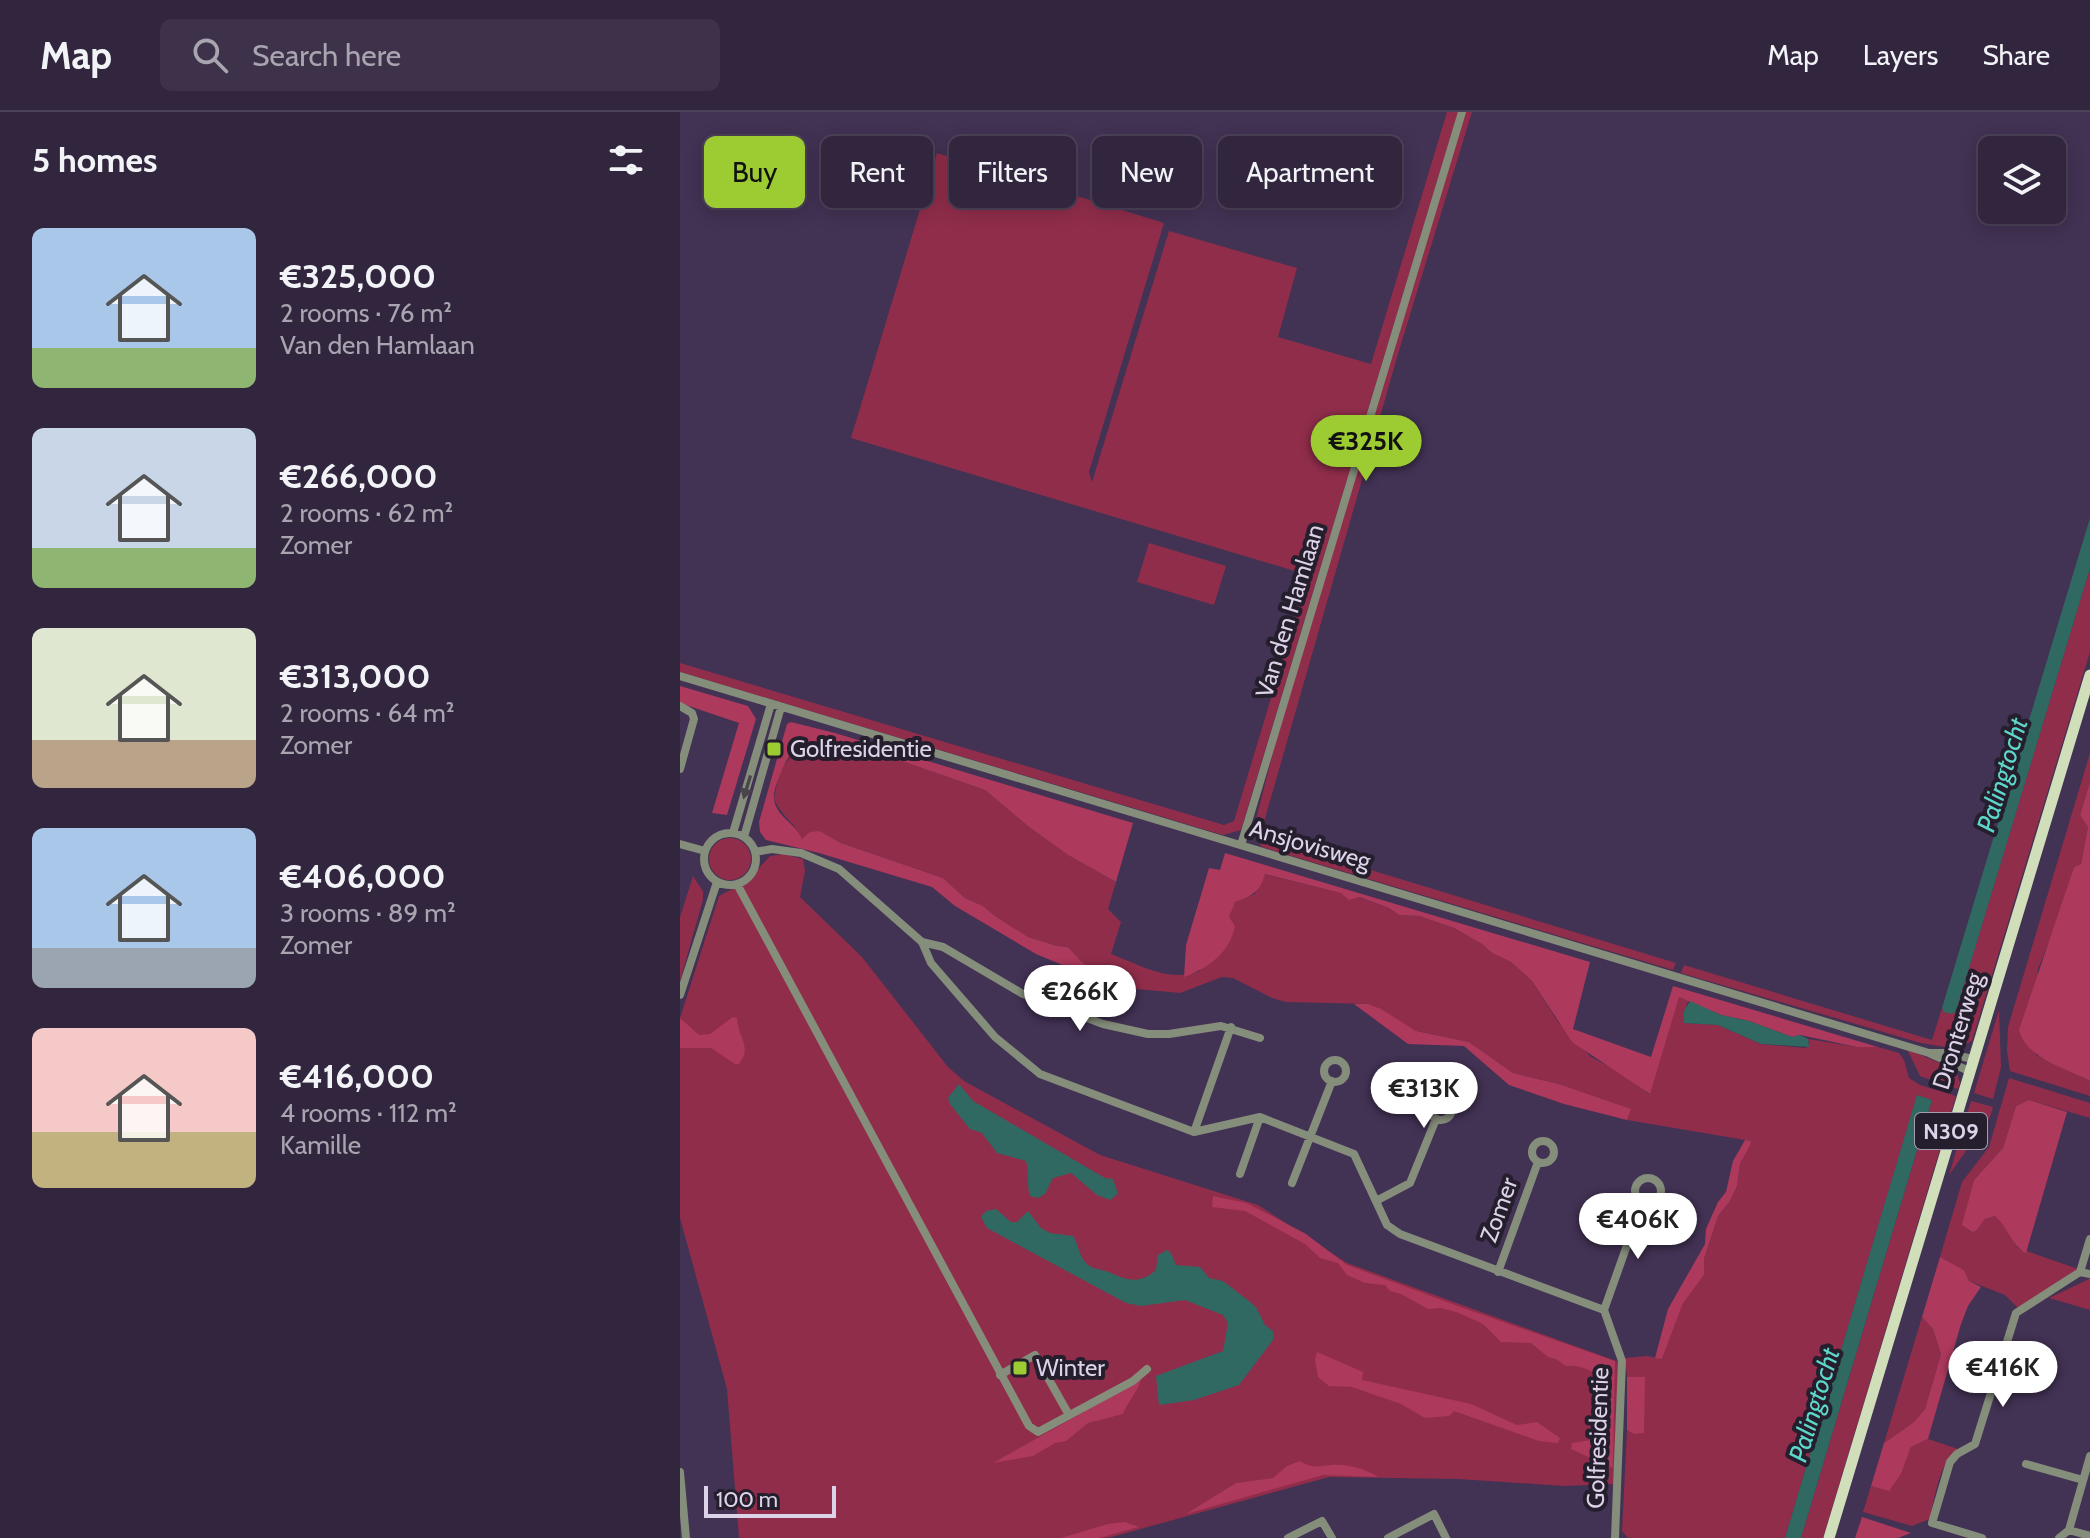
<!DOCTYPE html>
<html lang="en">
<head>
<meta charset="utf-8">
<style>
	:root { --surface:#32263f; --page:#3d324a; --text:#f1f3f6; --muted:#a8a5b0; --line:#4d4359; --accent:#9ccb32 }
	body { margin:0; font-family:Cabin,sans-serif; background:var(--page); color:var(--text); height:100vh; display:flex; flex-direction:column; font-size:30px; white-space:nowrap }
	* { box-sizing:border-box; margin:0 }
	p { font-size:26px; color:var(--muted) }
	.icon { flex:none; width:44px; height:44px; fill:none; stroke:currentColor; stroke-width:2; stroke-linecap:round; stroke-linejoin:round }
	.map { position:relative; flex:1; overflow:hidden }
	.drawer { display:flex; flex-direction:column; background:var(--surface); width:680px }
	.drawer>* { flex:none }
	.top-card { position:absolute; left:24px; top:24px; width:760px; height:72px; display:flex; gap:16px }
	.fabs { position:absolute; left:1298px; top:24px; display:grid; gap:16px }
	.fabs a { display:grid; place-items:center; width:88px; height:88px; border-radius:12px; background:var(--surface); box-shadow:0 4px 20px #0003,0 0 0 2px var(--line); font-size:40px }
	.scale { position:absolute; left:24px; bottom:20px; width:132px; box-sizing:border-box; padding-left:8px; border:4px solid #dcd3e8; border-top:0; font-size:22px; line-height:28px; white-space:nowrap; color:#dcd3e8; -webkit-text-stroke:6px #251e2d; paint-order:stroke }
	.price { position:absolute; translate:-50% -68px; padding:0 18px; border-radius:28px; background:#fff; color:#222; font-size:26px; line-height:52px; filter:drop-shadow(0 2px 4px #0008) }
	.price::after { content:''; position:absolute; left:50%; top:48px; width:24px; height:18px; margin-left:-12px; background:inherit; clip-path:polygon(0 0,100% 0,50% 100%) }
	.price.on { background:var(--accent); color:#111 }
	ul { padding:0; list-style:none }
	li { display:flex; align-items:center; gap:24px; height:200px; padding:0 32px }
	li span { display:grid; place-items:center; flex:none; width:224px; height:160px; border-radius:12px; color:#555 }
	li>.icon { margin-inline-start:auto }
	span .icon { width:96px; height:96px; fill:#fffc; stroke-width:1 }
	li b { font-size:34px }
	h2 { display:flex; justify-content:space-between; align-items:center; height:96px; padding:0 32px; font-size:34px }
	.chip { padding:0 28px; border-radius:12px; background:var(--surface); box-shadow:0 4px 20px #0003,0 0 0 2px var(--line); font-size:28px; line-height:72px }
	.chip.on { background:var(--accent); color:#111 }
	header { display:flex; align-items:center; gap:48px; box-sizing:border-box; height:112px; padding:0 40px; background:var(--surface); border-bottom:2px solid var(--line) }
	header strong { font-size:38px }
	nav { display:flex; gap:44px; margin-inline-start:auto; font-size:28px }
	.search { width:560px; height:72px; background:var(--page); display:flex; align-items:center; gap:20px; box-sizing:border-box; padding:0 28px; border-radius:12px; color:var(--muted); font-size:30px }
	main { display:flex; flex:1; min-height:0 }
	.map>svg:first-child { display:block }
	.green { fill:#902d4b }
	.forest { fill:#ad395c }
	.water { fill:#2f6962 }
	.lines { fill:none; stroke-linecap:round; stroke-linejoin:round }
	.minor { stroke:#858d7b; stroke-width:8 }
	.major { stroke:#d0dfba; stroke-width:11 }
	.oneway { fill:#474548 }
	.poi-dot { fill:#9ccb32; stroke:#251e2d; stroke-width:3 }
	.labels { text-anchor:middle; stroke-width:8; stroke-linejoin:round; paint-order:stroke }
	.shield { fill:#251e2d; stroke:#a59db0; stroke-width:2 }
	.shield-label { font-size:22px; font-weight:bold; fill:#dcd3e8 }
	.street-label { font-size:24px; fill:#dcd3e8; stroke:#251e2d }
	.poi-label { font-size:24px; fill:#dcd3e8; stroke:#251e2d; text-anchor:start }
	.water-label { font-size:26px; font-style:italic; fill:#5ed7ca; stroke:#251e2d }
</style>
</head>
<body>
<header>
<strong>Map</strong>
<div class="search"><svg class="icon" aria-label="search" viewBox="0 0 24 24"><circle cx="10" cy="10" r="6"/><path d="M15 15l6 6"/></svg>Search here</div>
<nav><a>Map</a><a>Layers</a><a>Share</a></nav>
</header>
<main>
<section class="drawer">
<h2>5 homes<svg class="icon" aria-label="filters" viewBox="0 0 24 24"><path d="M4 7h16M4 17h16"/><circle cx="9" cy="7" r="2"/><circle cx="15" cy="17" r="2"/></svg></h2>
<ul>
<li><span style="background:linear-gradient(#a9c7e8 75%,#8fb573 0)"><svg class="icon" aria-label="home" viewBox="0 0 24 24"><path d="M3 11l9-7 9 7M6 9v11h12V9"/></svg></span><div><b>€325,000</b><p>2 rooms · 76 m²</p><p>Van den Hamlaan</p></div></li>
<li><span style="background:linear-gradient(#c9d6e8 75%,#8fb573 0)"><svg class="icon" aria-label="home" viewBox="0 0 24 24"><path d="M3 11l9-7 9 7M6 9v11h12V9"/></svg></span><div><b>€266,000</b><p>2 rooms · 62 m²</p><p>Zomer</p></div></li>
<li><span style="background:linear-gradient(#dfe7d0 70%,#b9a48a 0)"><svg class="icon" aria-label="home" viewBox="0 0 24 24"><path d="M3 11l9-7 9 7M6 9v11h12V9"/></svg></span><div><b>€313,000</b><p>2 rooms · 64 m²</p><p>Zomer</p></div></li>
<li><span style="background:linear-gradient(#a9c7e8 75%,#9aa5b1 0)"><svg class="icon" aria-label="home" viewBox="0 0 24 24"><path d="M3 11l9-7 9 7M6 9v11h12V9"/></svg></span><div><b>€406,000</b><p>3 rooms · 89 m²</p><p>Zomer</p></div></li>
<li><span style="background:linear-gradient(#f6c9c9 65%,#c2b280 0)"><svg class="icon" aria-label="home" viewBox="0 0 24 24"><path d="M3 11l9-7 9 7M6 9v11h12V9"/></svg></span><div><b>€416,000</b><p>4 rooms · 112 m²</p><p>Kamille</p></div></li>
</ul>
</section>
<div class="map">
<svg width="1410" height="1426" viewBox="0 0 1410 1426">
	<rect width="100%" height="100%" fill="#423254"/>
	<!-- green -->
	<path class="green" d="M 767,0 L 778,0 L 561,718 L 543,723 L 0,560 L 0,551 L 544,713 L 554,709 L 628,463 L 171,326 L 257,41 L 484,111 L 409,360 L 412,370 L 489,119 L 617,156 L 598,225 L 691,252 Z
		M 785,0 L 792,0 L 718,242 L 582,717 L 586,726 L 996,851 L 993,858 L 582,735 L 573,719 L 596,629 Z
		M 469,431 L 546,454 L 534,493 L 457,470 Z
		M 1410,456 L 1410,540 L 1292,929 L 1277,937 L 1241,931 L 1001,861 L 1004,853 L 1252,928 L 1262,896 L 1272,902 L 1276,898 Z
		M 134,628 C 155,629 172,638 193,639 L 305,678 L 349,715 L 388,743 L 436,770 L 428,797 L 441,810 L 431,842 C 460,853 489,871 520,859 L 555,790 L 575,782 L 584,762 L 678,785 L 709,796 L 719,803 L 739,804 L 774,816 L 802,832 L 812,841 L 831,850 L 852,869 L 878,910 L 911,945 L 938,959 L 969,982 L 998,885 L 1010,889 L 1007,891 L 1004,911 L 1038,913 L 1081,932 L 1126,936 L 1129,931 L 1128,927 L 1177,935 L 1198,935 L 1219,941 L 1224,948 L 1229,966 L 1240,973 L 1276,984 L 1143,1426 L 1121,1426 L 1252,988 L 1237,984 L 1105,1426 L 948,1426 L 942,1419 L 947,1318 L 954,1322 L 965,1265 L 947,1265 L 945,1246 L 967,1244 L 982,1247 L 1003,1190 L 1024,1163 L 1024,1147 L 1038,1104 L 1050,1089 L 1057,1074 L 1060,1052 L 1071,1029 L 947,1008 L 950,997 L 879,972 L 833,961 L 789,930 L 736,919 L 688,892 L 606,890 L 592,886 L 553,866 L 542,865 L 500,881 L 435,875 L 401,849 L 388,835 L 377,834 L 348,825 L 315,804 L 303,794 L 285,786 L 263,766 L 161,731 L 140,719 L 122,727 C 118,714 101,704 94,687 C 99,656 106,643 134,628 Z
		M 1410,641 L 1410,670 L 1400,703 L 1408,715 L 1401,752 L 1394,755 L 1372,823 L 1358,857 L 1356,943 L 1410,969 L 1410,984 L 1330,959 L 1327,939 L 1328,915 Z
		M29 747a21 21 0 1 1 42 0a21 21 0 1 1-42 0Z
		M 103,742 L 123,747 L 125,759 L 120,785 L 182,845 L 268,955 L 284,969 L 420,1043 L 578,1093 L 667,1151 L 939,1250 L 937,1372 L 884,1374 L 778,1367 L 649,1365 L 428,1426 L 59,1426 L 47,1277 L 0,1106 L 0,917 L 3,909 L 0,906 L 39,784 L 67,769 L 90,744 Z
		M 13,764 L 23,779 L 23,788 L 0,869 L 0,805 Z
		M 1319,898 L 1321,955 L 1313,987 L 1294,981 Z
		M 1227,937 L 1276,958 L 1280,971 L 1278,977 L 1240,964 Z
		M 1329,966 L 1410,991 L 1410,1006 L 1349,988 L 1336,994 L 1323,1036 L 1294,1068 L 1283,1113 L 1291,1120 L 1296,1119 L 1305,1107 L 1315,1104 L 1322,1110 L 1338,1136 L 1398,1157 L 1338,1196 L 1325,1183 L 1289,1169 L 1284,1158 L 1260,1145 L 1282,1070 L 1309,1035 Z
		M 1291,989 L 1313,995 L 1310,1005 L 1269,1063 Z
		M 1410,1166 L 1410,1198 L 1369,1186 L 1407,1168 Z
		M 1242,1205 L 1253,1217 L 1261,1242 L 1245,1297 L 1234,1310 L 1204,1331 Z
		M 1248,1327 L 1278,1337 C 1259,1353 1257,1377 1251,1400 L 1252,1406 L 1232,1414 L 1183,1400 L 1191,1374 L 1209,1378 L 1221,1362 L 1231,1335 Z"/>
	<!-- forest -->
	<path class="forest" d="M 0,574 L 68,594 L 76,607 L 47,703 L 32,701 L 59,611 L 0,591 Z
		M 111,610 L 155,621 L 453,711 L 436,770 L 388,743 L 349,715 L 305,678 L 193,639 C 157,636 122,610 102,658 C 99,666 93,678 94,687 C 96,705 117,712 122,727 L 130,720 L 140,719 L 161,731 L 263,766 L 285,786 L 303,794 L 315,804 L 348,825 L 377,834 L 388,835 L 401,849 L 435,875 L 356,842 L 275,794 L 252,775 L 139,741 L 86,728 L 80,720 L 79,710 L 107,612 Z
		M 1410,670 L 1410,969 C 1385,956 1347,947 1339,918 L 1394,755 L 1401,752 L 1408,715 L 1400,703 Z
		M 545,741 L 910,850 L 893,917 L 971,945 L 993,874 L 1198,935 L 1177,935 L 1120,923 L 1112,925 L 1069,909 L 1041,903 L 999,885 L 970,982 L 892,930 L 852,869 L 831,850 L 812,841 L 802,832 L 774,816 L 739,804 L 719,803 L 709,796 L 679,785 L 669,788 L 661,781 L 585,762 C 580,780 572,784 555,790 L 549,805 L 555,814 C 550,840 529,856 504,865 L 506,833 L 529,756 L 540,758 Z
		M 674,892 L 688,892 L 701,897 L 736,919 L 789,930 L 833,961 L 879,972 L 951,997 L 947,1008 L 884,992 L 829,973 L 784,934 L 728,932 Z
		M 53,905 L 57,906 C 57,924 73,935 59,952 L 55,952 L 31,936 L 0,936 L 0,906 L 19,923 L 30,922 Z
		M 1349,988 L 1387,1000 L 1346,1141 C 1331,1133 1328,1115 1315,1104 L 1305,1107 L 1296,1119 L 1292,1120 L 1282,1113 L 1294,1068 L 1323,1036 L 1336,994 Z
		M 1065,1028 L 1071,1029 L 1070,1033 L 1060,1052 L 1057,1074 L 1050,1089 L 1038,1104 L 1024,1147 L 1024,1163 L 1003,1191 L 982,1247 L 975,1246 L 988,1197 L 1025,1132 L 1026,1117 L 1038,1090 L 1046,1080 L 1053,1049 Z
		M 533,1084 L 566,1091 L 594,1105 L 626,1122 L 667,1153 L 786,1197 L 935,1249 L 933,1356 L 891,1337 L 892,1331 L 917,1327 L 926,1322 L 929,1305 L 926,1268 C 914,1260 901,1252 886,1254 L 876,1247 L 868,1245 L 851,1231 L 821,1230 L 803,1212 L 779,1201 L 761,1196 L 748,1197 L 721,1182 L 710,1179 L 705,1173 L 685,1171 L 667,1163 L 658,1151 L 640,1146 L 625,1132 L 565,1099 L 532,1095 Z
		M 1260,1145 L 1284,1158 L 1289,1169 L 1301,1175 L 1288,1194 L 1281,1212 L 1248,1327 L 1231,1335 L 1221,1362 L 1209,1379 L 1191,1374 L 1204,1331 L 1234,1310 L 1245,1297 L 1261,1242 L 1253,1217 L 1242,1205 Z
		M 637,1240 L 683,1260 L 682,1268 L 791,1292 L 837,1313 L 857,1310 L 880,1326 L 878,1331 L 859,1329 L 774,1299 L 769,1304 L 745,1306 L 721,1292 L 672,1275 L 649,1274 L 638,1265 L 635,1248 Z
		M 947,1265 L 965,1265 L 964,1321 L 954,1322 L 947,1318 Z
		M 461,1268 C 457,1281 448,1289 443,1302 L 408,1311 L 386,1329 L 375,1331 L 353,1344 L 313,1351 Z
		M 620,1349 C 633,1357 638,1354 652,1353 C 667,1352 686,1357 698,1365 L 643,1363 L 506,1402 L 556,1371 L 593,1366 L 607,1354 Z
		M 1182,1405 L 1231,1421 L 1218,1426 L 1175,1426 Z
		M 445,1410 L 459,1415 L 419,1426 L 381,1426 L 428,1412 Z"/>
	<!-- water -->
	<path class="water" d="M 1410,406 L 1410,456 L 1276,899 L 1272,902 L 1264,900 L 1262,896 Z
		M 1010,889 L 1041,903 L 1069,909 L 1112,925 L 1120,923 L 1128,927 L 1129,935 L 1081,932 L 1038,913 L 1004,911 L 1004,899 Z
		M 279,972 L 293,989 L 425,1066 L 433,1067 L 438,1082 L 430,1088 L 417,1083 L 391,1061 L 373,1066 L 365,1082 L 358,1086 L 350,1084 C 346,1072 350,1061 346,1049 L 317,1041 L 302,1021 L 290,1017 L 270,992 L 268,986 Z
		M 1237,983 L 1252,988 L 1121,1426 L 1105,1426 Z
		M 316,1097 L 331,1110 L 337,1110 L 348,1099 L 361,1116 L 370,1121 L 393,1124 C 399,1133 399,1145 407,1152 C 413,1158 423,1157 431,1161 C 449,1169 460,1172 476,1158 L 478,1143 L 487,1138 L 491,1141 L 496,1153 L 520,1155 L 529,1166 L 543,1169 L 569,1189 L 576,1195 L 585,1213 L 593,1219 L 593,1228 L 559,1273 L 514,1288 L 479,1293 L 476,1264 L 543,1239 L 548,1211 L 543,1203 L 505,1188 L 461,1194 L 446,1191 L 307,1116 L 301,1105 L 306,1099 Z"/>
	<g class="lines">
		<!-- minor -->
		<path class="minor" d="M 0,564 L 1249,941 L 1289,959
			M 0,594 L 12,601 L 14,607 L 0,657
			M 53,721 L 91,592
			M24 747a26 26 0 1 1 52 0a26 26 0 1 1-52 0Z
			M 64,725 L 101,595
			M 0,732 L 25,739
			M 561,733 L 782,0
			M 75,740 L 92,737 L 121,741 L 159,757 L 242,830 L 251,851 L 315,925 L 360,962 L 514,1020 L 580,1005 L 674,1042 L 707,1113 L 720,1122 L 924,1198 L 942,1249 L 935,1426
			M 57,772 L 349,1314 L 358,1320 L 453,1269 L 467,1257
			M 242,830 L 263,835 L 343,882 L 423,912 L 468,922 L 489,922 L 541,914 L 580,926
			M 0,883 L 37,770
			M 1250,941 L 1265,941 L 1293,947
			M644 959a11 11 0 1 1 22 0a11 11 0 1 1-22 0Z
			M750 997a11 11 0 1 1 22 0a11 11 0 1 1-22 0Z
			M 514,1020 L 551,915
			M852 1040a11 11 0 1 1 22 0a11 11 0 1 1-22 0Z
			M 560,1062 L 580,1005
			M955 1079a13 13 0 1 1 26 0a13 13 0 1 1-26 0Z
			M 612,1071 L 652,969
			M 696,1089 L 730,1071 L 756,1007
			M 818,1160 L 858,1050
			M 1400,1160 L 1410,1127
			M 924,1198 L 962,1091
			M 1320,1254 L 1354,1265
			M 320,1263 L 355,1243 L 389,1303
			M 1346,1352 L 1403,1368
			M 0,1360 L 6,1426
			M 1389,1418 L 1410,1424
			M 608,1426 L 642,1409 L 652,1426
			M 708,1426 L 754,1402 L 766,1426
			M 1302,1426 L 1252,1411 L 1270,1350 L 1277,1342 L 1295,1332 L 1336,1201 L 1400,1160 L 1410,1162
			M 1379,1426 L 1389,1418 L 1410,1344"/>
		<!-- major -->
		<path class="major" d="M 1149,1426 L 1410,563"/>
	</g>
	<!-- one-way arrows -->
	<defs><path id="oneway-solid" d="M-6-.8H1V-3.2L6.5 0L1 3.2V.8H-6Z" transform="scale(2)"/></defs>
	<use class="oneway" href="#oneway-solid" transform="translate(67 675) rotate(107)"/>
	<!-- markers -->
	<g class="poi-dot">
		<rect x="86" y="629" width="16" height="16" rx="4"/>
		<rect x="332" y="1248" width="16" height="16" rx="4"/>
	</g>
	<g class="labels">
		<!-- shield labels -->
		<rect class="shield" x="1235" y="1001" width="72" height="36" rx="6"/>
		<g class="shield-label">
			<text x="1271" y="1027">N309</text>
		</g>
		<!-- street labels -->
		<g class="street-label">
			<text transform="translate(610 499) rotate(-73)" y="8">Van den Hamlaan</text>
			<text transform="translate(630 733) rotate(16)" y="8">Ansjovisweg</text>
			<text transform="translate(1278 919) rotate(-73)" y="8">Dronterweg</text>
			<text transform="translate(819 1098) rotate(-70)" y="8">Zomer</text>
			<text transform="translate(918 1326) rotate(-88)" y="8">Golfresidentie</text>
		</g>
		<!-- poi labels -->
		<g class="poi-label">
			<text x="110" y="645">Golfresidentie</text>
			<text x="356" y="1264">Winter</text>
		</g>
		<!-- water labels -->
		<g class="water-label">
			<text transform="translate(1322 663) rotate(-73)" y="9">Palingtocht</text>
			<text transform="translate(1134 1293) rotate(-73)" y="9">Palingtocht</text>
		</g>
	</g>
</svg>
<div class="fabs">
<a><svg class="icon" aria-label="layers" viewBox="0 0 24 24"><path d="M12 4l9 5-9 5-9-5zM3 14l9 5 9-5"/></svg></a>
</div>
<div class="scale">100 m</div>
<b class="price on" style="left:686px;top:371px">€325K</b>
<b class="price" style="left:400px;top:921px">€266K</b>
<b class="price" style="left:744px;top:1018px">€313K</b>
<b class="price" style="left:958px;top:1149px">€406K</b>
<b class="price" style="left:1323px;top:1297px">€416K</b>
<div class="top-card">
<a class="chip on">Buy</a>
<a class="chip">Rent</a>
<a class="chip">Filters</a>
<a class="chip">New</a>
<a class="chip">Apartment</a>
</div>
</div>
</main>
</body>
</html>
